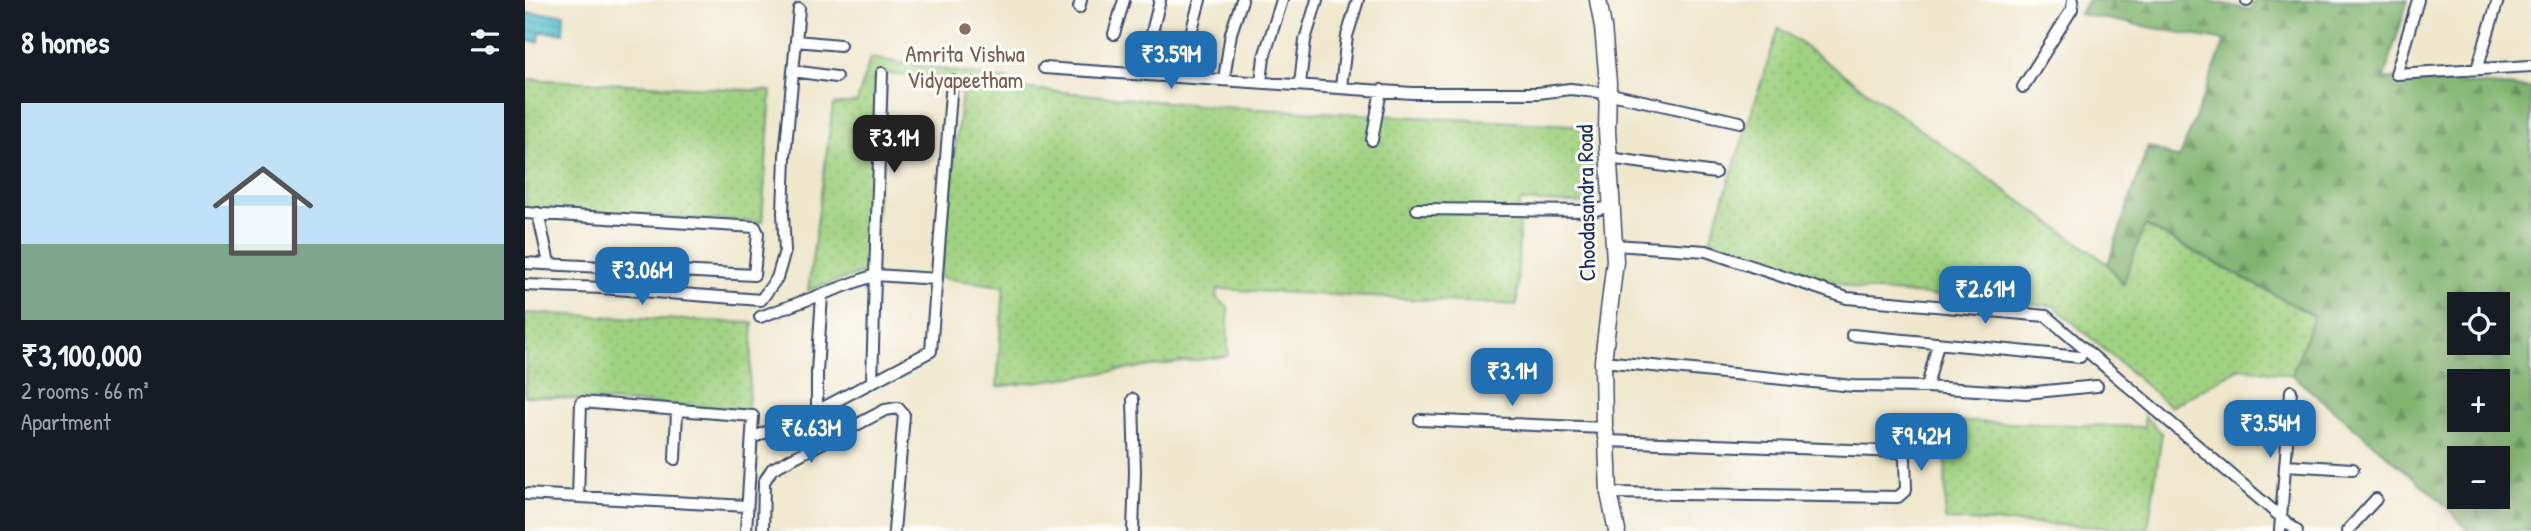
<!DOCTYPE html>
<html lang="en">
<head>
<meta charset="utf-8">
<style>
	:root { --surface:#171b24; --page:#242831; --text:#f1f3f6; --muted:#9ea1a6; --line:#363941; --accent:#1f6fb2 }
	body { margin:0; font-family:"Patrick Hand",sans-serif; background:var(--page); color:var(--text); height:100vh; display:flex; flex-direction:column; font-size:26px; white-space:nowrap }
	* { box-sizing:border-box; margin:0 }
	p { font-size:23px; color:var(--muted) }
	.icon { flex:none; width:38px; height:38px; fill:none; stroke:currentColor; stroke-width:2; stroke-linecap:round; stroke-linejoin:round }
	.map { position:relative; flex:1; overflow:hidden }
	.sheet { display:flex; flex-direction:column; background:var(--surface); width:525px }
	.sheet>* { flex:none }
	.tools { position:absolute; left:1922px; top:292px; display:grid; gap:14px }
	.tools a { display:grid; place-items:center; width:63px; height:63px; border-radius:0px; background:var(--surface); box-shadow:0 4px 18px #0003; font-size:35px }
	.price { position:absolute; translate:-50% -60px; padding:0 16px; border-radius:14px; background:var(--accent); color:#fff; font-size:23px; line-height:46px; filter:drop-shadow(0 2px 4px #0008) }
	.price::after { content:''; position:absolute; left:50%; top:42px; width:21px; height:16px; margin-left:-10px; background:inherit; clip-path:polygon(0 0,100% 0,50% 100%) }
	.price.selected { background:#222; color:#fff }
	ul { padding:0; list-style:none }
	li { display:grid; align-content:center; gap:14px; height:371px; padding:0 21px }
	li+li { border-top:2px solid var(--line) }
	li span { display:grid; place-items:center; height:217px; border-radius:0px; color:#555 }
	li>.icon { margin-inline-start:auto }
	span .icon { width:126px; height:126px; fill:#fffc; stroke-width:1 }
	li b { font-size:30px }
	h2 { display:flex; justify-content:space-between; align-items:center; height:84px; padding:0 21px; font-size:30px }
	main { display:flex; flex:1; min-height:0 }
	.map>svg:first-child { display:block }
	.grass { fill:url(#grass-dots); stroke:#5e806f; stroke-width:2 }
	.forest { fill:url(#forest-firs); stroke:#4e7166; stroke-width:2; fill-rule:evenodd }
	.water { fill:url(#water-rules); stroke:#367695; stroke-width:2 }
	.lines { fill:none; stroke-linecap:round; stroke-linejoin:round }
	.street-casing { stroke:#3b4b6e; stroke-width:14 }
	.secondary-casing { stroke:#3b4b6e; stroke-width:19 }
	.street { stroke:#fff; stroke-width:10 }
	.secondary { stroke:#fff; stroke-width:16 }
	.education-dot { fill:#8d6e63; stroke:#fdfcf7; stroke-width:2.5 }
	.labels { text-anchor:middle; stroke-width:6; stroke-linejoin:round; paint-order:stroke }
	.education-label { font-size:23px; fill:#785e54; stroke:#fdfcf7 }
	.street-label { font-size:23px; fill:#1b2f5e; stroke:#fdfcf7 }
</style>
</head>
<body>
<main>
<section class="sheet">
<h2>8 homes<svg class="icon" aria-label="filters" viewBox="0 0 24 24"><path d="M4 7h16M4 17h16"/><circle cx="9" cy="7" r="2"/><circle cx="15" cy="17" r="2"/></svg></h2>
<ul>
<li><span style="background:linear-gradient(#bfe0f5 65%,#7fa58c 0)"><svg class="icon" aria-label="home" viewBox="0 0 24 24"><path d="M3 11l9-7 9 7M6 9v11h12V9"/></svg></span><div><b>₹3,100,000</b><p>2 rooms · 66 m²</p><p>Apartment</p></div></li>
</ul>
</section>
<div class="map">
<svg width="2006" height="531" viewBox="0 0 2006 531">
	<defs>
		<pattern id="grass-dots" width="8" height="8" patternUnits="userSpaceOnUse" patternTransform="scale(1.75)"><rect width="8" height="8" fill="#a0d180"/><path d="M2 2h.1M6 6h.1" fill="none" stroke="#89b471" stroke-width="1.8" stroke-linecap="round"/></pattern>
		<pattern id="forest-firs" width="22" height="20" patternUnits="userSpaceOnUse" patternTransform="scale(1.75)"><rect width="22" height="20" fill="#80b36e"/><path d="M5 1l3.5 6h-7zM16 11l3.5 6h-7z" fill="#68925e"/></pattern>
		<pattern id="water-rules" width="6" height="5" patternUnits="userSpaceOnUse" patternTransform="scale(1.75)"><rect width="6" height="5" fill="#52becc"/><path d="M0 2.5h6" fill="none" stroke="#439ba9"/></pattern>
	</defs>
	<rect width="100%" height="100%" fill="#fdfcf7"/>
	<filter id="ink" filterUnits="userSpaceOnUse"><feTurbulence type="fractalNoise" baseFrequency=".0143" numOctaves="2"/><feDisplacementMap in="SourceGraphic" scale="14" xChannelSelector="R" yChannelSelector="G"/><feConvolveMatrix kernelMatrix="1 2 1 2 8 2 1 2 1" color-interpolation-filters="sRGB"/></filter>
	<filter id="wash" filterUnits="userSpaceOnUse"><feTurbulence type="fractalNoise" baseFrequency=".00686" numOctaves="4" result="noise"/><feDisplacementMap in="SourceGraphic" scale="28" xChannelSelector="R" yChannelSelector="G"/><feGaussianBlur stdDeviation="1.57" result="paint"/><feColorMatrix in="noise" values="0 0 0 0 0 0 0 0 0 0 0 0 0 0 0 0 0 1.4 0 .05"/><feComposite in="paint" operator="in"/></filter>
	<g filter="url(#wash)">
		<rect width="100%" height="100%" fill="#eee7cc"/>
		<!-- grass -->
		<path class="grass" d="M 1254,28 L 1583,264 L 1597,284 L 1619,225 L 1789,316 L 1767,375 L 1715,368 L 1646,407 L 1529,306 L 1332,289 L 1185,240 Z
			M 345,58 L 496,82 L 495,88 L 695,107 L 1066,126 L 1066,204 L 995,201 L 992,305 L 693,289 L 692,299 L 703,307 L 703,356 L 472,387 L 479,286 L 415,278 L 438,83 L 358,73 L 348,270 L 283,290 L 308,105 L 332,102 Z
			M 0,79 L 246,91 L 237,222 L 0,210 Z
			M 0,313 L 228,323 L 223,410 L 0,396 Z
			M 1619,416 L 1637,433 L 1623,529 L 1420,520 L 1421,421 L 1619,427 Z"/>
		<!-- forest -->
		<path class="forest" d="M 1563,0 L 1682,0 L 1726,10 L 1730,0 L 1883,0 L 1859,78 L 2006,88 L 2006,531 L 1944,531 L 1915,500 L 1767,375 L 1789,316 L 1620,225 L 1598,284 L 1583,264 L 1623,146 L 1654,159 L 1700,41 L 1554,14 ZM 1934,304 L 1972,304 L 1972,343 L 1934,343 ZM 1934,382 L 1972,382 L 1972,420 L 1934,420 ZM 1934,458 L 1972,458 L 1972,497 L 1934,497 Z"/>
		<!-- water -->
		<path class="water" d="M 1,13 L 39,14 L 38,33 L 15,32 L 14,42 L 0,41 Z"/>
	</g>
	<g filter="url(#ink)">
		<g class="lines">
			<!-- street casing -->
			<g class="street-casing">
				<path id="street" d="M 1893,0 L 1871,74 L 2006,66
					M 1722,1 L 1722,0
					M 554,8 L 556,0
					M 589,34 L 599,0
					M 271,41 L 315,45
					M 519,68 L 887,93 L 1013,93 L 1045,89 L 1081,93 L 1215,122
					M 1952,69 L 1973,0
					M 268,71 L 311,77
					M 357,73 L 350,275 L 412,279
					M 622,74 L 628,28 L 635,0
					M 661,77 L 663,44 L 675,0
					M 699,79 L 706,33 L 717,0
					M 736,82 L 739,57 L 757,0
					M 775,84 L 780,40 L 792,0
					M 816,87 L 822,36 L 833,0
					M 1498,87 L 1547,9 L 1548,0
					M 847,140 L 856,90
					M 1084,158 L 1190,173
					M 892,209 L 1067,211 L 1087,206
					M 0,213 L 230,227 L 233,233 L 229,275 L 0,263
					M 13,213 L 24,263
					M 1089,245 L 1181,251 L 1322,298 L 1521,316 L 1772,531
					M 0,285 L 77,288 L 236,300 L 252,278 L 260,251 L 258,213 L 260,156 L 274,9
					M 1327,335 L 1555,357
					M 1078,361 L 1328,386 L 1402,387 L 1501,393 L 1572,386
					M 347,382 L 406,351 L 427,81
					M 1402,387 L 1413,343
					M 292,411 L 292,372 L 297,295
					M 895,420 L 1079,428
					M 227,438 L 292,411 L 347,382 L 350,275 L 235,317
					M 1082,441 L 1377,452 L 1380,459 L 1381,490 L 1373,497 L 1084,493
					M 150,459 L 152,410
					M 1760,465 L 1828,469
					M 0,494 L 222,506
					M 53,497 L 56,402 L 228,416 L 221,531
					M 238,531 L 239,482 L 247,469 L 360,410 L 373,408 L 379,415 L 369,531
					M 608,531 L 610,472 L 608,399
					M 1755,531 L 1766,391
					M 1822,531 L 1851,499"/>
			</g>
			<!-- secondary casing -->
			<g class="secondary-casing">
				<path id="secondary" d="M 1073,0 L 1078,27 L 1083,83 L 1082,131 L 1090,261 L 1078,361 L 1079,428 L 1082,441 L 1084,493 L 1092,531"/>
			</g>
			<!-- street -->
			<use href="#street" class="street"/>
			<!-- secondary -->
			<use href="#secondary" class="secondary"/>
		</g>
	</g>
	<!-- markers -->
	<circle class="education-dot" cx="440" cy="29" r="7"/>
	<g class="labels">
		<!-- education labels -->
		<g class="education-label">
			<text x="440" y="62">Amrita Vishwa<tspan x="440" dy="26">Vidyapeetham</tspan></text>
		</g>
		<!-- street labels -->
		<g class="street-label">
			<text transform="translate(1061 203) rotate(-91)" y="8">Choodasandra Road</text>
		</g>
	</g>
</svg>
<div class="tools">
<a><svg class="icon" aria-label="locate" viewBox="0 0 24 24"><circle cx="12" cy="12" r="6"/><path d="M12 2v4M12 18v4M2 12h4M18 12h4"/></svg></a>
<a>+</a>
<a>−</a>
</div>
<b class="price" style="left:646px;top:91px">₹3.59M</b>
<b class="price selected" style="left:369px;top:175px">₹3.1M</b>
<b class="price" style="left:117px;top:307px">₹3.06M</b>
<b class="price" style="left:1460px;top:326px">₹2.61M</b>
<b class="price" style="left:987px;top:408px">₹3.1M</b>
<b class="price" style="left:1745px;top:460px">₹3.54M</b>
<b class="price" style="left:286px;top:465px">₹6.63M</b>
<b class="price" style="left:1396px;top:473px">₹9.42M</b>
</div>
</main>
</body>
</html>
